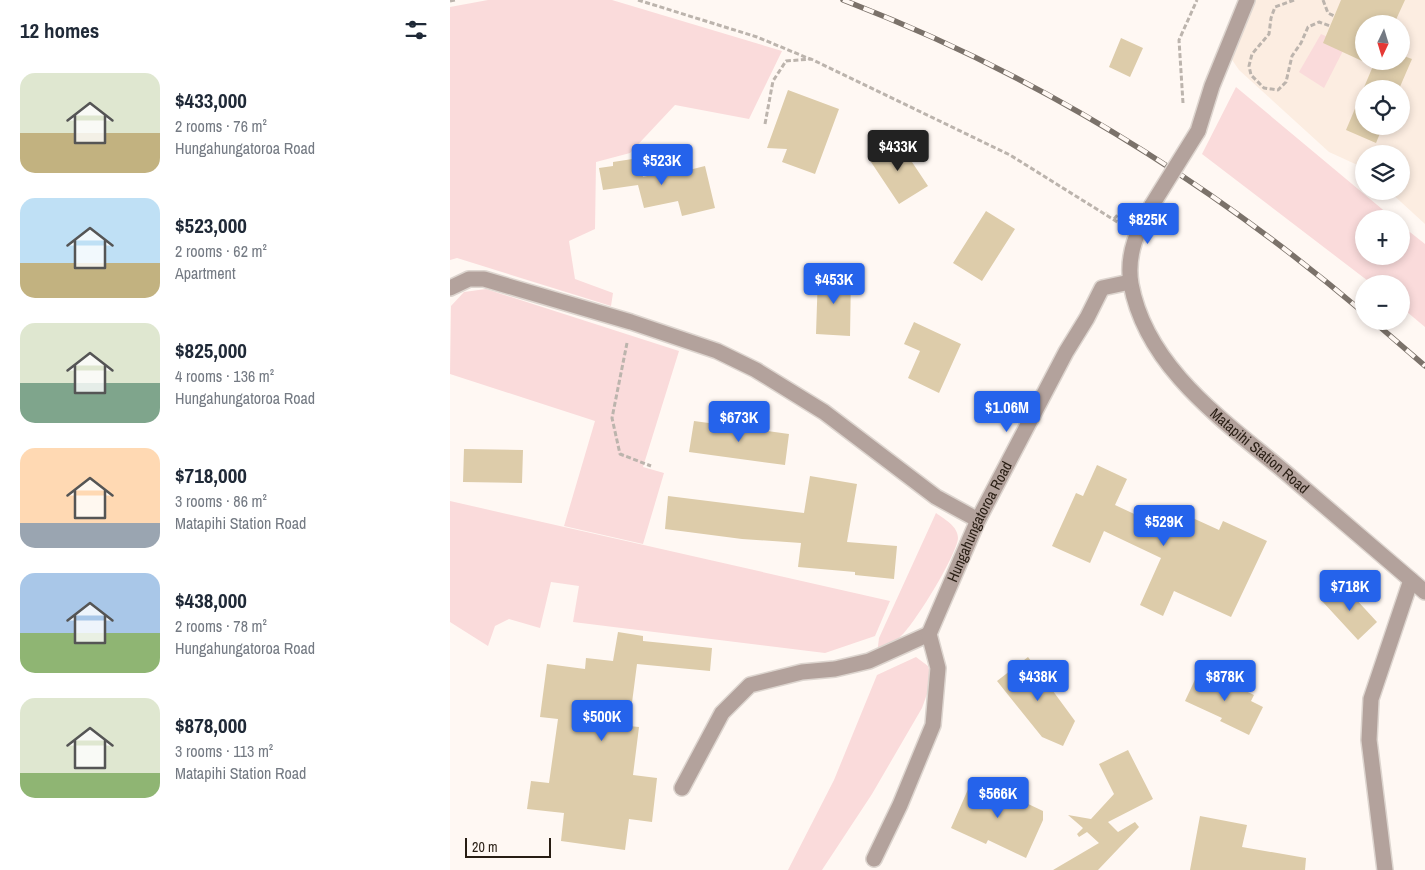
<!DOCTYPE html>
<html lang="en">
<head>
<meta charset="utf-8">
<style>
	:root { --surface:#fff; --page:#f6f6f7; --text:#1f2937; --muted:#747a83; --accent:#2563eb }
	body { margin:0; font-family:"Archivo Narrow",sans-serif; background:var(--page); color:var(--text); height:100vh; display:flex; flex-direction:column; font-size:19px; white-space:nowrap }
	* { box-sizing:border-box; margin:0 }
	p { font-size:16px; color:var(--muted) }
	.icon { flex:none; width:28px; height:28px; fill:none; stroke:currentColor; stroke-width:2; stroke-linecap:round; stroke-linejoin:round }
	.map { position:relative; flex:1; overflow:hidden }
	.drawer { display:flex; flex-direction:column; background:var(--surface); width:450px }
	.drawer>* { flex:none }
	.needle { width:32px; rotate:184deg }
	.buttons { position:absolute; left:905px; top:15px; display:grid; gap:10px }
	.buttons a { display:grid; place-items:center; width:55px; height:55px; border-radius:50%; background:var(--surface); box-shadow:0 2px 8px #0003; font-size:25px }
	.scale { position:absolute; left:15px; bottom:12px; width:86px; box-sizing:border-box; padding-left:5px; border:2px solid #281d13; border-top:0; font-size:14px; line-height:18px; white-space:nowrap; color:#281d13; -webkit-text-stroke:4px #fff8f3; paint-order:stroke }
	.price { position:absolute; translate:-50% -42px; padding:0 11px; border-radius:5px; background:var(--accent); color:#fff; font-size:16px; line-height:32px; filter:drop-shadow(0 1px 2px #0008) }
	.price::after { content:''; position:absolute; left:50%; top:30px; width:15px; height:11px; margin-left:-8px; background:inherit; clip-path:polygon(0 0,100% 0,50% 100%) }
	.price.selected { background:#222; color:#fff }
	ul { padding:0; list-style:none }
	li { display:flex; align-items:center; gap:15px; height:125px; padding:0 20px }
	li span { display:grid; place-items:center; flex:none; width:140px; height:100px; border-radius:15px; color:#555 }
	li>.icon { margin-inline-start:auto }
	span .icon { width:60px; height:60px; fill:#fffc; stroke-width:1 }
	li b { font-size:21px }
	h2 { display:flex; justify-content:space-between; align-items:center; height:60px; padding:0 20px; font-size:21px }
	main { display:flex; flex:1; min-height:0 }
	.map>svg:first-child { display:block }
	.built { fill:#fcede1; fill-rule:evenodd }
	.green { fill:#fadbdb }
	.building { fill:#dca }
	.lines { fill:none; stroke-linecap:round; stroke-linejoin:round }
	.lane-casing { stroke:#ddd5cf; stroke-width:18 }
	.street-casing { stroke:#ddd5cf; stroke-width:18 }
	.path { stroke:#bcb4ad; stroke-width:3; stroke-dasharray:5 2.5; stroke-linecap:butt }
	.lane { stroke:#b3a29c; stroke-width:15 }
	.street { stroke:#b3a29c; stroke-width:15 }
	.rail-casing { stroke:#7b726a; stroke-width:5.5 }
	.rail { stroke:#fff8f3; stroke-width:4; stroke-dasharray:11; stroke-linecap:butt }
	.street-bridge-casing { stroke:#ddd5cf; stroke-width:18; stroke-linecap:butt }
	.street-bridge { stroke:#b3a29c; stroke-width:15 }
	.labels { text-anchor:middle; stroke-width:5; stroke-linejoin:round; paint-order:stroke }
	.street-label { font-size:15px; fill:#281d13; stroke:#fff8f3 }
</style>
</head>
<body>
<main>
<section class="drawer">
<h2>12 homes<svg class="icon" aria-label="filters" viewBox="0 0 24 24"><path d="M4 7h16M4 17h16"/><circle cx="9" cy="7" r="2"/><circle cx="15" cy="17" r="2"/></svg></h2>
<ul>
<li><span style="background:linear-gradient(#dfe7d0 60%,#c2b280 0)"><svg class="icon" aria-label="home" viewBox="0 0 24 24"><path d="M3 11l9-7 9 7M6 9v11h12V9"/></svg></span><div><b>$433,000</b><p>2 rooms · 76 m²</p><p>Hungahungatoroa Road</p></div></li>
<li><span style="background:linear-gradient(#bfe0f5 65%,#c2b280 0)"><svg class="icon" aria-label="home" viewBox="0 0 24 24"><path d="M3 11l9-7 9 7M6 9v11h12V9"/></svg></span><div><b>$523,000</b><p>2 rooms · 62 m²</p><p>Apartment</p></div></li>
<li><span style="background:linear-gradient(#dfe7d0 60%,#7fa58c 0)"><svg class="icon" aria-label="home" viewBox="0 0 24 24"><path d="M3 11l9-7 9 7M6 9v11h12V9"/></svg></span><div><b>$825,000</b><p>4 rooms · 136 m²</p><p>Hungahungatoroa Road</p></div></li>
<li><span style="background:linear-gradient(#ffd9b3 75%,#9aa5b1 0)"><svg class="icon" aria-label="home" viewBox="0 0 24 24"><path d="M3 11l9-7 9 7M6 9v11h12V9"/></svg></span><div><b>$718,000</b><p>3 rooms · 86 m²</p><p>Matapihi Station Road</p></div></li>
<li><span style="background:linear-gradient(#a9c7e8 60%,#8fb573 0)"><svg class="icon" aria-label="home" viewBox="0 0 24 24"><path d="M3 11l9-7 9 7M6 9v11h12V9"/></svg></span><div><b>$438,000</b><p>2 rooms · 78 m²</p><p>Hungahungatoroa Road</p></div></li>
<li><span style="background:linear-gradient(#dfe7d0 75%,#8fb573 0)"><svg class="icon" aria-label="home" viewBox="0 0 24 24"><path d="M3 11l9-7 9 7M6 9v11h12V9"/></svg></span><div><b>$878,000</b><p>3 rooms · 113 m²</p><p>Matapihi Station Road</p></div></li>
</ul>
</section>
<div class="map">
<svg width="975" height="870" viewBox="0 0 975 870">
	<rect width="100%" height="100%" fill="#fff8f3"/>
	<!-- built -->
	<path class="built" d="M 797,0 L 975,0 L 975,224 L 939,191 L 951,191 L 951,154 L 914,154 L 914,168 L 879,152 L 789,70 L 776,51 ZM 914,24 L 951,24 L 951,61 L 914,61 ZM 914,89 L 951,89 L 951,126 L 914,126 Z"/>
	<!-- green -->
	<path class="green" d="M 38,0 L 162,0 L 332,51 L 299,119 L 225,105 L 180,153 L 146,162 L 145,229 L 119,241 L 125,279 L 163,293 L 161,306 L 7,258 L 0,260 L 0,7 Z
		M 871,34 L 896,45 L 874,88 L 849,72 Z
		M 786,87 L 944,219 L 914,219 L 914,256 L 951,256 L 951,225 L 975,244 L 975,327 L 951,307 L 951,284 L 922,284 L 752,154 Z
		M 36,289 L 229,351 L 193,467 L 214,473 L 193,544 L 114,526 L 145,421 L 0,374 L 1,306 L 14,292 Z
		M 0,501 L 440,601 L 425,636 L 375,653 L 123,622 L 129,586 L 101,582 L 90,628 L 59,619 L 45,626 L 38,646 L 0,622 Z
		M 486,513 C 494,519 508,526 508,538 C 507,555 463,627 449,638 C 443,644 434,649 427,654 L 429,638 Z
		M 466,657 L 478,666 L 482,680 L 472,708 L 422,794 L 372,870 L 338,870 L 384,780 L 427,675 Z"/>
	<!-- building -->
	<path class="building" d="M 891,0 L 955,0 L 944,24 L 914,24 L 914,61 L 951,61 L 951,55 L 962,59 L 949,89 L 914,89 L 914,126 L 933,126 L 926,143 L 896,130 L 923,66 L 873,43 Z
		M 671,38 L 693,48 L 680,77 L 659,67 Z
		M 338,90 L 389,109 L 365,174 L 332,162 L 337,149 L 317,148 Z
		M 448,141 L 478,186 L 449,204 L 419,159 Z
		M 189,158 L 193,177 L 210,173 L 211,177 L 255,166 L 265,208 L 232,216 L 228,201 L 194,208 L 188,185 L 153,190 L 149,168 L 163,166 L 163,162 Z
		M 536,211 L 565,229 L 532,281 L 503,263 Z
		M 368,274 L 401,275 L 400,336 L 366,334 Z
		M 464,322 L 511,344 L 489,393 L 458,378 L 470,351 L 454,344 Z
		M 244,421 L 339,434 L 335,465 L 239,452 Z
		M 14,449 L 73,450 L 72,483 L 13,482 Z
		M 647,465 L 677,479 L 665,505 L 712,527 L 718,515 L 733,522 L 736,515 L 769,530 L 773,521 L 817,541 L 781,617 L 724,591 L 713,616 L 690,605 L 711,558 L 654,531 L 640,563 L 602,546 L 626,493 L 633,496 Z
		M 360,476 L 407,484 L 397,542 L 447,546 L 444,579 L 405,575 L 405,572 L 348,567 L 351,543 L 292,539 L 215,529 L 218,496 L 354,513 Z
		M 892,584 L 927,622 L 908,640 L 872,601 Z
		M 168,632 L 193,636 L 193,641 L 262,648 L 260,671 L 187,664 L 179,726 L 189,727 L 183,775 L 207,778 L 202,822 L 179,819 L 175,850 L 111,841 L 114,813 L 77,809 L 81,781 L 99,783 L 108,719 L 90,717 L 97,664 L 135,669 L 136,658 L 163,661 Z
		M 578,657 L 625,721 L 613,746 L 592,737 L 547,681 Z
		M 750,669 L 804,695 L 801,701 L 813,707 L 799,735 L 770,721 L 772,718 L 735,701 Z
		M 678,750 L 703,799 L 658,822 L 668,832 L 685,822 L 689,827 L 648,870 L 603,870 L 649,843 L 637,832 L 629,837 L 627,834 L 633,828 L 618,815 L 641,819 L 664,794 L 649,764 Z
		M 523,778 L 593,811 L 593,820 L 576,858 L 538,840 L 536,844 L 501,828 Z
		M 750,816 L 797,825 L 792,847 L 856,858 L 855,870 L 740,870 Z"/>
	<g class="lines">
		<!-- lane casing -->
		<g class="lane-casing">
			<path id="lane" d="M 0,288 L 19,279 L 34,279 L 181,322 L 267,351 L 306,370 L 374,412 L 486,497 L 528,520
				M 232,788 L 272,713 L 300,685 L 352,672 L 385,669 L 419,661 L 479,634
				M 935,870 L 919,740 L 921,699 L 961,580"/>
		</g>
		<!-- street casing -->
		<g class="street-casing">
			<g id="street">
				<path d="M 748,131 L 762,86 L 797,0"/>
				<path id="s1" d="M 702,205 C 688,229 676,254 681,284 C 697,371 779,424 842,478 C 886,516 931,554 975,592"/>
				<path id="s2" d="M 424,859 L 450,805 L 483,725 L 488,668 L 479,634 L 528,520 L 616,352 L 637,318 L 652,288 L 680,282"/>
			</g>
		</g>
		<!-- path -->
		<path class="path" d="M 188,0 L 307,37 L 360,59
			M 844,0 L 825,7 L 821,18 L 819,34 L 802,54 L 799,66 L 801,75 L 814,88 L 828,90 L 836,82 L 842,56 L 851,43 L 858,27 L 869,22 L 880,26
			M 873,0 L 878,13 L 884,16
			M 0,1 L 5,0
			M 733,103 L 729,40 L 747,0
			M 315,124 L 323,81 L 336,61 L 361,59 L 560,155 L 669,223
			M 664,219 L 672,210
			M 177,343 L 162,418 L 170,454 L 201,466"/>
		<!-- lane -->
		<use href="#lane" class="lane"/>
		<!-- street -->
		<use href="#street" class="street"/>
		<!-- rail casing -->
		<g class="rail-casing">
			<path id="rail" d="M 393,0 C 586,74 757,180 914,313
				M 923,321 L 975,366"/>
		</g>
		<!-- rail -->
		<use href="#rail" class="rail"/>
		<!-- street-bridge casing -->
		<g class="street-bridge-casing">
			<path id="street-bridge" d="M 702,205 L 748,131"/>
		</g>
		<!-- street-bridge -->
		<use href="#street-bridge" class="street-bridge"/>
	</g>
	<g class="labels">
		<!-- street labels -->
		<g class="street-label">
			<text dy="5" stroke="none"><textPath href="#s1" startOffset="299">Matapihi Station Road</textPath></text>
			<text dy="5" stroke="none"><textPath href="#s2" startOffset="362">Hungahungatoroa Road</textPath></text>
		</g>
	</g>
</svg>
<div class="buttons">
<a><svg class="needle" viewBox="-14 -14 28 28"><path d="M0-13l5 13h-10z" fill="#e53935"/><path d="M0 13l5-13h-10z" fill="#747a83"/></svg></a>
<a><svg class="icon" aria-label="locate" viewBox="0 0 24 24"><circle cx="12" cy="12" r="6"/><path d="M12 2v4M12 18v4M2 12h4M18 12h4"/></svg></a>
<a><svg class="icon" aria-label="layers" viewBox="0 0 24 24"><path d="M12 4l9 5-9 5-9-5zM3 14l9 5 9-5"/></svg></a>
<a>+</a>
<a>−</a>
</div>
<div class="scale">20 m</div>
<b class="price selected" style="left:448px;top:172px">$433K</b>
<b class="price" style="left:212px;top:186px">$523K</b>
<b class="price" style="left:698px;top:245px">$825K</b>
<b class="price" style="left:384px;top:305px">$453K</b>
<b class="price" style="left:557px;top:433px">$1.06M</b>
<b class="price" style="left:289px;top:443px">$673K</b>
<b class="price" style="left:714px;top:547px">$529K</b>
<b class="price" style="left:900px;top:612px">$718K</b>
<b class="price" style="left:588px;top:702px">$438K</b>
<b class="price" style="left:775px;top:702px">$878K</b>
<b class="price" style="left:152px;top:742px">$500K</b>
<b class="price" style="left:548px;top:819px">$566K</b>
</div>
</main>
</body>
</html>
